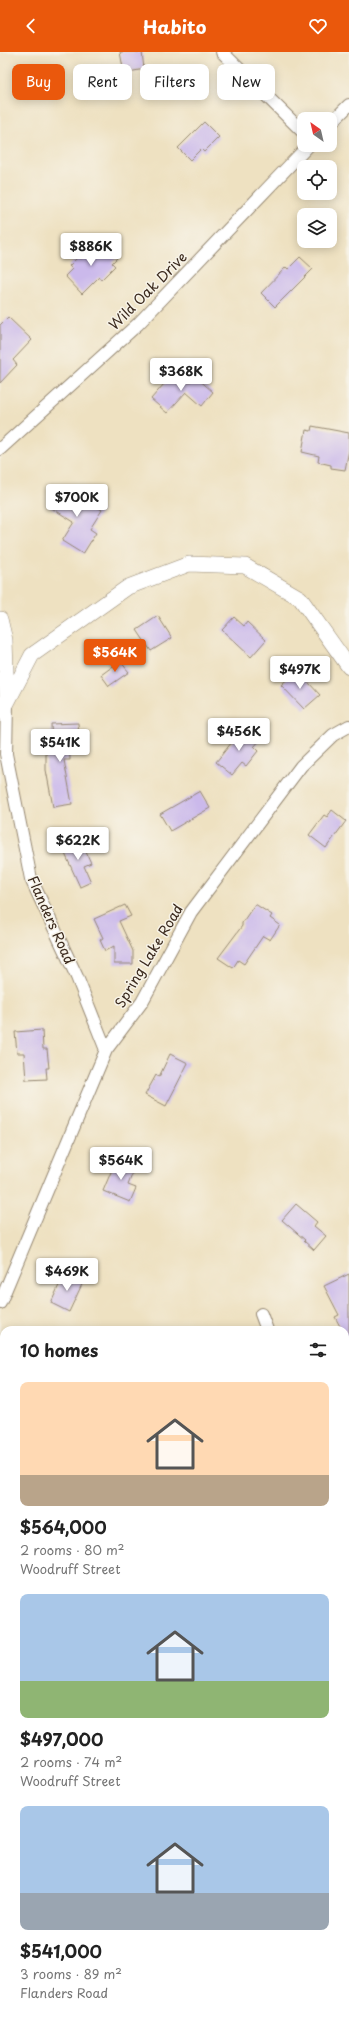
<!DOCTYPE html>
<html lang="en">
<head>
<meta charset="utf-8">
<style>
	:root { --surface:#fff; --page:#f2f2f2; --text:#222; --muted:#767676; --accent:#ea580c }
	body { margin:0; font-family:"Playpen Sans",sans-serif; background:var(--page); color:var(--text); height:100vh; display:flex; flex-direction:column; font-size:15px; white-space:nowrap }
	* { box-sizing:border-box; margin:0 }
	p { font-size:13px; color:var(--muted) }
	.icon { flex:none; width:22px; height:22px; fill:none; stroke:currentColor; stroke-width:2; stroke-linecap:round; stroke-linejoin:round }
	.map { position:relative; flex:1; overflow:hidden }
	.side { position:absolute; left:0px; top:1274px; width:349px; height:692px; display:flex; flex-direction:column; background:var(--surface); border-radius:12px 12px 0 0; box-shadow:0 2px 10px #0003 }
	.side>* { flex:none }
	.guide { position:absolute; left:12px; top:12px; width:325px; height:36px; display:flex; gap:8px }
	.needle { width:26px; rotate:326deg }
	.controls { position:absolute; left:297px; top:60px; display:grid; gap:8px }
	.controls a { display:grid; place-items:center; width:40px; height:40px; border-radius:8px; background:var(--surface); box-shadow:0 2px 10px #0003; font-size:20px }
	.price { position:absolute; translate:-50% -34px; padding:0 9px; border-radius:4px; background:#fff; color:#222; font-size:13px; line-height:26px; filter:drop-shadow(0 1px 2px #0008) }
	.price::after { content:''; position:absolute; left:50%; top:24px; width:12px; height:9px; margin-left:-6px; background:inherit; clip-path:polygon(0 0,100% 0,50% 100%) }
	.price.active { background:var(--accent); color:#fff }
	ul { padding:0; list-style:none }
	li { display:grid; align-content:center; gap:8px; height:212px; padding:0 20px }
	li span { display:grid; place-items:center; height:124px; border-radius:8px; color:#555 }
	li>.icon { margin-inline-start:auto }
	span .icon { width:72px; height:72px; fill:#fffc; stroke-width:1 }
	li b { font-size:17px }
	h2 { display:flex; justify-content:space-between; align-items:center; height:48px; padding:0 20px; font-size:17px }
	.pill { padding:0 14px; border-radius:8px; background:var(--surface); box-shadow:0 2px 10px #0003; font-size:14px; line-height:36px }
	.pill.active { background:var(--accent); color:#fff }
	header { display:flex; justify-content:space-between; align-items:center; height:52px; padding:0 20px; background:var(--accent); color:#fff; font-size:18px; font-weight:700 }
	.map>svg:first-child { display:block }
	.building { fill:#cbb9eb }
	.lines { fill:none; stroke-linecap:round; stroke-linejoin:round }
	.minor-casing { stroke:#948670; stroke-width:14 }
	.tertiary-casing { stroke:#948670; stroke-width:16 }
	.minor { stroke:#fff; stroke-width:12 }
	.tertiary { stroke:#fff; stroke-width:15 }
	.labels { text-anchor:middle; stroke-width:3; stroke-linejoin:round; paint-order:stroke }
	.street-label { font-size:14px; fill:#3b2a1e; stroke:#f7f3e8 }
</style>
</head>
<body>
<header><svg class="icon" aria-label="back" viewBox="0 0 24 24"><path d="M15 5l-7 7 7 7"/></svg>Habito<svg class="icon" aria-label="heart" viewBox="0 0 24 24"><path d="M12 20l-8-8c-3-5 5-10 8-4 3-6 11-1 8 4z"/></svg></header>
<div class="map">
<svg width="349" height="1966" viewBox="0 0 349 1966">
	<rect width="100%" height="100%" fill="#f7f3e8"/>
	<filter id="ink" filterUnits="userSpaceOnUse"><feTurbulence type="fractalNoise" baseFrequency=".025" numOctaves="2"/><feDisplacementMap in="SourceGraphic" scale="8" xChannelSelector="R" yChannelSelector="G"/><feConvolveMatrix kernelMatrix="1 2 1 2 8 2 1 2 1" color-interpolation-filters="sRGB"/></filter>
	<filter id="wash" filterUnits="userSpaceOnUse"><feTurbulence type="fractalNoise" baseFrequency=".012" numOctaves="4" result="noise"/><feDisplacementMap in="SourceGraphic" scale="16" xChannelSelector="R" yChannelSelector="G"/><feGaussianBlur stdDeviation="0.9" result="paint"/><feColorMatrix in="noise" values="0 0 0 0 0 0 0 0 0 0 0 0 0 0 0 0 0 1.4 0 .05"/><feComposite in="paint" operator="in"/></filter>
	<g filter="url(#wash)">
		<rect width="100%" height="100%" fill="#eee1c1"/>
		<g id="blocks">
			<!-- building -->
			<path class="building" d="M 120,0 L 142,0 L 144,17 L 124,21 Z
				M 204,70 L 219,85 L 204,100 L 201,97 L 190,108 L 178,96 Z
				M 100,189 L 117,206 L 112,211 L 115,214 L 101,228 L 99,225 L 82,242 L 65,224 L 72,217 L 69,214 L 79,204 L 81,207 Z
				M 300,205 L 313,217 L 275,255 L 261,241 L 286,215 L 288,217 Z
				M 8,265 L 32,288 L 13,308 L 17,313 L 0,331 L 0,273 Z
				M 176,318 L 190,331 L 196,325 L 213,340 L 202,354 L 186,340 L 167,361 L 151,347 Z
				M 312,374 L 349,381 L 349,398 L 345,418 L 331,416 L 331,413 L 318,410 L 319,404 L 302,400 L 306,378 L 311,379 Z
				M 63,434 L 102,458 L 90,477 L 96,481 L 83,502 L 62,489 L 74,470 L 50,455 Z
				M 158,564 L 172,586 L 151,599 L 137,578 Z
				M 234,565 L 244,574 L 247,570 L 266,588 L 251,605 L 222,578 Z
				M 120,609 L 129,620 L 109,634 L 101,623 Z
				M 297,618 L 320,643 L 304,657 L 281,633 Z
				M 78,671 L 79,684 L 69,684 L 70,708 L 64,708 L 72,752 L 53,755 L 46,718 L 46,696 L 52,696 L 51,672 Z
				M 244,675 L 260,688 L 254,695 L 258,699 L 246,714 L 242,711 L 232,723 L 216,710 Z
				M 200,739 L 210,756 L 170,779 L 160,762 Z
				M 332,758 L 346,769 L 326,796 L 309,783 L 324,763 L 327,765 Z
				M 80,787 L 91,811 L 84,814 L 91,830 L 80,835 L 62,795 Z
				M 255,852 L 272,863 L 270,866 L 280,873 L 270,888 L 263,884 L 244,912 L 238,908 L 233,916 L 218,906 L 242,874 L 242,871 Z
				M 125,853 L 131,864 L 119,869 L 133,899 L 133,912 L 114,912 L 114,894 L 105,899 L 100,888 L 103,886 L 94,867 Z
				M 42,978 L 43,997 L 47,997 L 49,1016 L 46,1016 L 47,1027 L 26,1028 L 24,1001 L 17,1001 L 15,980 Z
				M 170,1002 L 188,1011 L 166,1054 L 145,1043 L 156,1023 L 159,1025 Z
				M 116,1108 L 135,1115 L 128,1133 L 136,1136 L 130,1150 L 103,1139 Z
				M 296,1152 L 317,1170 L 314,1174 L 326,1184 L 314,1198 L 304,1189 L 305,1188 L 282,1168 Z
				M 65,1220 L 84,1228 L 69,1260 L 51,1251 Z
				M 349,1222 L 349,1292 L 345,1284 L 345,1278 L 342,1278 L 335,1265 L 339,1263 L 324,1234 Z"/>
		</g>
	</g>
	<g filter="url(#ink)">
		<use href="#blocks" fill-opacity="0" stroke="#948670" stroke-width="1"/>
		<g class="lines">
			<!-- minor casing -->
			<g class="minor-casing">
				<path id="minor" d="M 222,0 L 304,81
					M 330,72 L 349,53
					M 0,397 L 138,272 L 309,93
					M 7,651 L 6,702 L 31,827 L 77,925 L 106,998
					M 0,1251 L 106,998 L 142,950 L 191,860 L 301,714 L 333,683 L 349,674
					M 261,1262 L 267,1278
					M 345,1436 L 349,1442
					M 345,1743 L 349,1740
					M 174,1962 L 175,1966"/>
			</g>
			<!-- tertiary casing -->
			<g class="tertiary-casing">
				<path id="tertiary" d="M 0,567 L 5,588 L 7,650
					M 0,660 L 7,651 L 32,603 L 128,535 L 189,512 L 245,514 L 300,546 L 349,615"/>
			</g>
			<!-- minor -->
			<use href="#minor" class="minor"/>
			<!-- tertiary -->
			<use href="#tertiary" class="tertiary"/>
		</g>
	</g>
	<g class="labels">
		<!-- street labels -->
		<g class="street-label">
			<text transform="translate(148 239) rotate(-45)" y="5">Wild Oak Drive</text>
			<text transform="translate(51 868) rotate(66)" y="5">Flanders Road</text>
			<text transform="translate(149 904) rotate(-59)" y="5">Spring Lake Road</text>
		</g>
	</g>
</svg>
<div class="controls">
<a><svg class="needle" viewBox="-14 -14 28 28"><path d="M0-13l5 13h-10z" fill="#e53935"/><path d="M0 13l5-13h-10z" fill="#767676"/></svg></a>
<a><svg class="icon" aria-label="locate" viewBox="0 0 24 24"><circle cx="12" cy="12" r="6"/><path d="M12 2v4M12 18v4M2 12h4M18 12h4"/></svg></a>
<a><svg class="icon" aria-label="layers" viewBox="0 0 24 24"><path d="M12 4l9 5-9 5-9-5zM3 14l9 5 9-5"/></svg></a>
</div>
<b class="price" style="left:91px;top:215px">$886K</b>
<b class="price" style="left:181px;top:340px">$368K</b>
<b class="price" style="left:77px;top:466px">$700K</b>
<b class="price active" style="left:115px;top:621px">$564K</b>
<b class="price" style="left:300px;top:638px">$497K</b>
<b class="price" style="left:239px;top:700px">$456K</b>
<b class="price" style="left:60px;top:711px">$541K</b>
<b class="price" style="left:78px;top:809px">$622K</b>
<b class="price" style="left:121px;top:1129px">$564K</b>
<b class="price" style="left:67px;top:1240px">$469K</b>
<div class="guide">
<a class="pill active">Buy</a>
<a class="pill">Rent</a>
<a class="pill">Filters</a>
<a class="pill">New</a>
</div>
<section class="side">
<h2>10 homes<svg class="icon" aria-label="filters" viewBox="0 0 24 24"><path d="M4 7h16M4 17h16"/><circle cx="9" cy="7" r="2"/><circle cx="15" cy="17" r="2"/></svg></h2>
<ul>
<li><span style="background:linear-gradient(#ffd9b3 75%,#b9a48a 0)"><svg class="icon" aria-label="home" viewBox="0 0 24 24"><path d="M3 11l9-7 9 7M6 9v11h12V9"/></svg></span><div><b>$564,000</b><p>2 rooms · 80 m²</p><p>Woodruff Street</p></div></li>
<li><span style="background:linear-gradient(#a9c7e8 70%,#8fb573 0)"><svg class="icon" aria-label="home" viewBox="0 0 24 24"><path d="M3 11l9-7 9 7M6 9v11h12V9"/></svg></span><div><b>$497,000</b><p>2 rooms · 74 m²</p><p>Woodruff Street</p></div></li>
<li><span style="background:linear-gradient(#a9c7e8 70%,#9aa5b1 0)"><svg class="icon" aria-label="home" viewBox="0 0 24 24"><path d="M3 11l9-7 9 7M6 9v11h12V9"/></svg></span><div><b>$541,000</b><p>3 rooms · 89 m²</p><p>Flanders Road</p></div></li>
</ul>
</section>
</div>
</body>
</html>
